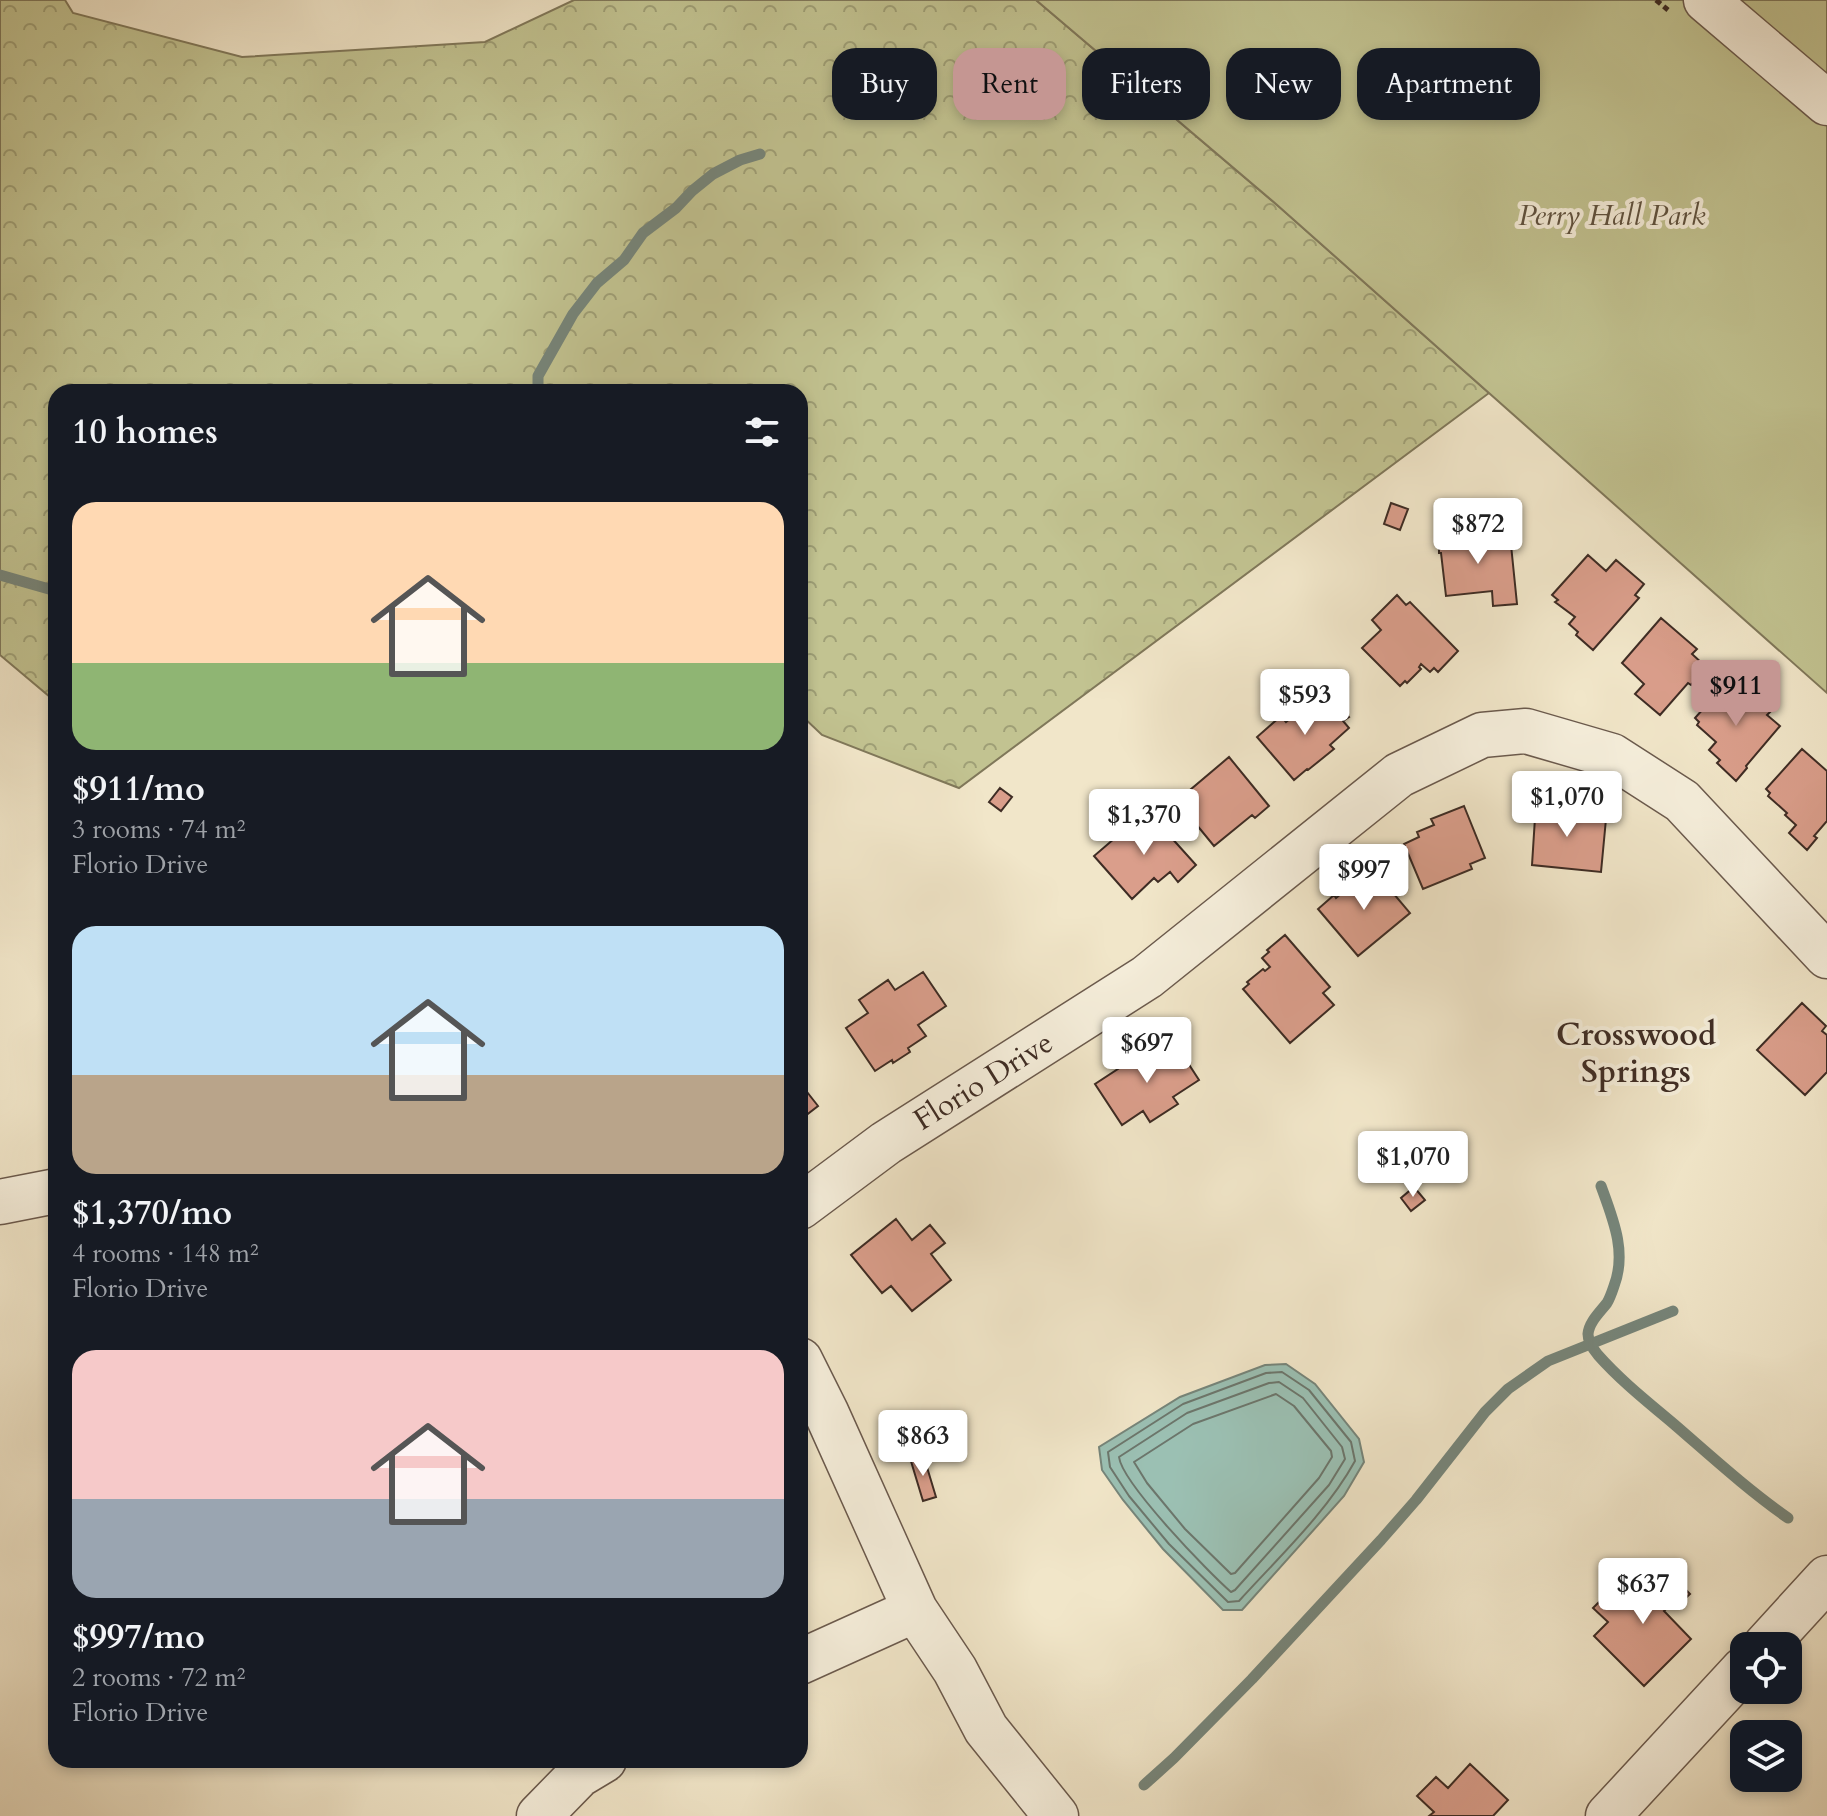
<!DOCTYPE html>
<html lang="en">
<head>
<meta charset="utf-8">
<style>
	:root { --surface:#171b24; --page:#20242c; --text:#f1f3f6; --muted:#9ea1a6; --accent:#c59692 }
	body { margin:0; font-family:Cardo,serif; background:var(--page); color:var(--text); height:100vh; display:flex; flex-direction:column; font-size:30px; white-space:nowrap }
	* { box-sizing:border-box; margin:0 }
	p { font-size:26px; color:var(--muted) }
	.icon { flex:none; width:44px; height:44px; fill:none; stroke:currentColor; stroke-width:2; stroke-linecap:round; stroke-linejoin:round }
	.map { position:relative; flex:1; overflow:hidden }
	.drawer { position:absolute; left:48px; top:384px; width:760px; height:1384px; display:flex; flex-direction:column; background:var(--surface); border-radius:24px; box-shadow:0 4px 12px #0003 }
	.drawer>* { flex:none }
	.hud { position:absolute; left:832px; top:48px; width:760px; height:72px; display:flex; gap:16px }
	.buttons { position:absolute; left:1730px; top:1632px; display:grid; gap:16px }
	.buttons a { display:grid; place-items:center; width:72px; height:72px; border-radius:16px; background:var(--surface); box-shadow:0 4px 12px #0003; font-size:40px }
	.price { position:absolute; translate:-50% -68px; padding:0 18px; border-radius:8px; background:#fff; color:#222; font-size:26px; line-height:52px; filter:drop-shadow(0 2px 4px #0008) }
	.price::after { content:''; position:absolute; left:50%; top:48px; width:24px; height:18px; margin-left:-12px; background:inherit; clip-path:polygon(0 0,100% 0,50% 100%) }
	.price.active { background:var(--accent); color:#111 }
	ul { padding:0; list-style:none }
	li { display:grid; align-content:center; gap:16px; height:424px; padding:0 24px }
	li span { display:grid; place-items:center; height:248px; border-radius:24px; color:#555 }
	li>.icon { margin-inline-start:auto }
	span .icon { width:144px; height:144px; fill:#fffc; stroke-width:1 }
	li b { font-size:34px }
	h2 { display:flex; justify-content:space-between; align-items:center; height:96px; padding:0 24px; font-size:34px }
	.tag { padding:0 28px; border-radius:24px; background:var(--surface); box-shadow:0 4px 12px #0003; font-size:28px; line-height:72px }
	.tag.active { background:var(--accent); color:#111 }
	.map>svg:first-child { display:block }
	.forest { fill:url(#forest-crowns); stroke:#80785a; stroke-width:2 }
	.park { fill:#c2c391; stroke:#80785a; stroke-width:2 }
	.water { fill:#9bc0b3; stroke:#76857a; stroke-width:2 }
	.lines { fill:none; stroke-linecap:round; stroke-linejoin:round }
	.shore { stroke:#6c766c; stroke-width:2 }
	.stream { stroke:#76857a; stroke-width:11 }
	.building { fill:#da9e8b; stroke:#3e2c24; stroke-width:2 }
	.minor-casing { stroke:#6b5a4d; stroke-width:47 }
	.path { stroke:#3e2c24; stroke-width:5; stroke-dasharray:6 4; stroke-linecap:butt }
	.minor { stroke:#f6efdc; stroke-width:44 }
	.labels { text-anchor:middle; stroke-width:8; stroke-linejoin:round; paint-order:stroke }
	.park-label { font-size:30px; font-style:italic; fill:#5f523f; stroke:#f6efdc }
	.street-label { font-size:30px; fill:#3e2c24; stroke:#f6efdc }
	.neighbourhood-label { font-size:32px; font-weight:bold; fill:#3e2c24; stroke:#f6efdc }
</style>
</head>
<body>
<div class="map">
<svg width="1827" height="1816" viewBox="0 0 1827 1816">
	<defs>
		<pattern id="forest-crowns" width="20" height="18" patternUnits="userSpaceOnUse" patternTransform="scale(2)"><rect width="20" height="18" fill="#c2c391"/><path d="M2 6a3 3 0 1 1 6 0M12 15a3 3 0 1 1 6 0" fill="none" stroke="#9f9f76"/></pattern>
	</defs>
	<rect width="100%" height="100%" fill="#f1e6c9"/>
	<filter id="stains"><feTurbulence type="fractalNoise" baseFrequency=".0025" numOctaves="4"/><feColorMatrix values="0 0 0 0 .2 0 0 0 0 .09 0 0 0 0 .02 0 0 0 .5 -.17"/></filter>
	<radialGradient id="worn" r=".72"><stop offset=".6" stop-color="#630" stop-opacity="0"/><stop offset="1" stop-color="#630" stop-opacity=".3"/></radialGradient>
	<!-- forest -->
	<path class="forest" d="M 0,0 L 65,0 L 73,13 L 242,57 L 485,42 L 574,0 L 1036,0 L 1276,204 L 1489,393 L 959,788 L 822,735 L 800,714 L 800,392 L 56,392 L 56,702 L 0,655 Z"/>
	<!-- park -->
	<path class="park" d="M 1036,0 L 1827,0 L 1827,693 L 1276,204 Z"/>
	<!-- water -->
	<path class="water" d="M 1286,1364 L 1315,1384 L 1359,1439 L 1364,1462 L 1344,1496 L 1242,1610 L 1223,1610 L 1163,1549 L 1123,1500 L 1102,1470 L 1099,1447 L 1180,1397 L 1265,1365 Z"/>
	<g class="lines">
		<!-- shore -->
		<path class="shore" d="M 1282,1372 L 1309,1390 L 1351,1442 L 1355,1461 C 1327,1512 1278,1558 1239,1601 L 1228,1602 L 1169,1544 L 1129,1496 L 1110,1467 L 1108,1452 L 1183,1404 L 1266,1373 Z
			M 1279,1382 L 1303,1398 L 1342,1447 L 1345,1459 L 1329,1485 L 1235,1590 L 1231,1592 C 1209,1573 1122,1483 1119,1457 L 1187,1413 L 1269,1383 Z
			M 1276,1394 L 1294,1406 L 1331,1451 L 1332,1457 L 1319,1478 L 1235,1573 L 1231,1574 L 1185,1529 L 1147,1483 L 1134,1462 L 1193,1424 Z"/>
		<!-- stream -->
		<path class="stream" d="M 538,392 L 538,376 L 573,314 L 597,283 L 624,260 L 643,233 L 676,208 L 692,191 L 713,174 L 740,160 L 760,154
			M 0,575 L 56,591
			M 1601,1186 C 1613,1219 1627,1252 1614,1286 C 1612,1292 1610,1298 1607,1303 C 1600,1312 1589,1322 1588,1334 C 1588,1342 1593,1349 1598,1355 C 1621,1381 1649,1403 1675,1425 C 1712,1457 1748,1490 1788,1518
			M 1144,1785 L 1174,1758 L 1252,1679 L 1381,1540 L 1416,1500 L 1485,1412 L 1508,1389 L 1548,1361 L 1673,1311"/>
	</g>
	<!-- building -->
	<path class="building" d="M 1391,503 L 1408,509 L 1400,530 L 1384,524 Z
		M 1471,529 L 1472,539 L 1510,535 L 1517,604 L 1493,606 L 1492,591 L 1446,596 L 1441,553 L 1439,553 L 1439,533 Z
		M 1588,555 L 1606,571 L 1616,560 L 1644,584 L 1635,595 L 1639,598 L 1593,650 L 1576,635 L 1578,632 L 1569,624 L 1575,617 L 1555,602 L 1558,600 L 1552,595 Z
		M 1397,595 L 1406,605 L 1410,602 L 1458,651 L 1438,672 L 1434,668 L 1430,672 L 1421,664 L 1419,667 L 1421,669 L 1407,683 L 1405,681 L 1400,686 L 1362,648 L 1381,630 L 1372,620 Z
		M 1661,618 L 1697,649 L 1692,654 L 1704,665 L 1702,666 L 1705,669 L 1691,685 L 1688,683 L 1660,715 L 1635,694 L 1644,684 L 1622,663 Z
		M 1729,680 L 1733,684 L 1735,682 L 1753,697 L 1750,701 L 1755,705 L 1758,702 L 1770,712 L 1767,715 L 1780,726 L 1746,766 L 1747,768 L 1736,781 L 1717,763 L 1720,760 L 1709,750 L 1716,742 L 1697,725 L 1699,722 L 1695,718 Z
		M 1331,696 L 1349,717 L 1343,721 L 1349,728 L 1330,745 L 1334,749 L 1308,770 L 1307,769 L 1294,780 L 1257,737 L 1281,716 L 1286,722 L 1305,706 L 1311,712 Z
		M 1802,749 L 1827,771 L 1827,821 L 1814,836 L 1817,838 L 1807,850 L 1789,833 L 1796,825 L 1785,815 L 1787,813 L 1768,796 L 1770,793 L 1766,789 Z
		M 1229,757 L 1269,806 L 1255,818 L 1252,815 L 1214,846 L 1177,801 Z
		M 1000,788 L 1012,797 L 1001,811 L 989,802 Z
		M 1536,802 L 1575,806 L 1574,816 L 1606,819 L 1601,872 L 1532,865 Z
		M 1464,806 L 1485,858 L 1470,864 L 1472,869 L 1423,889 L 1404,844 L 1419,837 L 1417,832 L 1434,825 L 1431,819 Z
		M 1151,815 L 1196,865 L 1178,882 L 1170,872 L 1158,882 L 1154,878 L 1132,899 L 1094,856 L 1136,820 L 1140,825 Z
		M 1372,868 L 1410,913 L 1358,956 L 1318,909 L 1334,895 L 1336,898 Z
		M 1285,935 L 1330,987 L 1323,993 L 1334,1005 L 1290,1043 L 1243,989 L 1249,984 L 1247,982 L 1263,969 L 1265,971 L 1270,967 L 1262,958 L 1269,952 L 1267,950 Z
		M 923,972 L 946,1006 L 918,1025 L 926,1036 L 908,1048 L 910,1052 L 893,1063 L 892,1060 L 875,1071 L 846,1028 L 868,1013 L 859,1000 L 888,980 L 895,990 Z
		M 1802,1003 L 1826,1026 L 1822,1031 L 1827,1035 L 1827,1072 L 1805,1095 L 1757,1050 Z
		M 1175,1043 L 1199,1080 L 1173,1097 L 1178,1104 L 1150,1122 L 1143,1111 L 1122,1125 L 1095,1084 L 1144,1052 L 1149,1060 Z
		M 800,1083 L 818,1106 L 800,1120 Z
		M 1414,1187 L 1425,1200 L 1411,1211 L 1401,1198 Z
		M 896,1219 L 912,1240 L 930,1225 L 945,1243 L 931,1254 L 951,1280 L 912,1311 L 891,1286 L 882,1293 L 851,1255 Z
		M 923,1454 L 936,1497 L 923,1501 L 910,1458 Z
		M 1666,1570 L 1690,1594 L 1679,1604 L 1675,1600 L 1664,1611 L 1691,1639 L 1644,1686 L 1594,1636 L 1608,1622 L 1593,1608 L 1621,1580 L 1639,1597 Z
		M 1470,1764 L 1508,1800 L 1493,1816 L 1429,1816 L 1434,1812 L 1417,1796 L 1436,1777 L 1448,1788 Z"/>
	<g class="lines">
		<!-- minor casing -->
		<g class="minor-casing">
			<path id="minor" d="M 1706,0 L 1827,103
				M 0,1202 L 56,1191
				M 800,1207 L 886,1143 L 1147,977 L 1399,775 L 1482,735 L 1526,731 L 1612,756 L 1682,801 L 1827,956
				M 800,1360 L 826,1412 L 915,1610 L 955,1670 L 986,1729 L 1056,1816
				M 1765,1646 L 1827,1578
				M 800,1662 L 915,1610
				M 539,1816 L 579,1775 L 604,1760
				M 1608,1816 L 1744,1669"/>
		</g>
		<!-- path -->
		<path class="path" d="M 1656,0 L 1668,10"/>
		<!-- minor -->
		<use href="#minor" class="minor"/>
	</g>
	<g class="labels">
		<!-- park labels -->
		<g class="park-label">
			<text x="1612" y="225">Perry Hall Park</text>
		</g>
		<!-- street labels -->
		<g class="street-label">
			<text transform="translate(983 1081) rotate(-32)" y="10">Florio Drive</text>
		</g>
		<!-- neighbourhood labels -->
		<g class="neighbourhood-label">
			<text x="1636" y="1045">Crosswood<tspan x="1636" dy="37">Springs</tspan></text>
		</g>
	</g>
	<rect width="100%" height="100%" filter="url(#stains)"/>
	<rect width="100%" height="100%" fill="url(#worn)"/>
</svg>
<div class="buttons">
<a><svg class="icon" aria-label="locate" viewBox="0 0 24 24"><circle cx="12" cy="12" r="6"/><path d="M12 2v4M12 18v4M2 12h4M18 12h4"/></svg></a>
<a><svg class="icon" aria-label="layers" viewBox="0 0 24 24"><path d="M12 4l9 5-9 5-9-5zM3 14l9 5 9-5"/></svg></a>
</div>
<b class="price" style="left:1478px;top:566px">$872</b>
<b class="price active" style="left:1736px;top:728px">$911</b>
<b class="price" style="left:1305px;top:737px">$593</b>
<b class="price" style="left:1567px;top:839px">$1,070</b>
<b class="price" style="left:1144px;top:857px">$1,370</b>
<b class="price" style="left:1364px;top:912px">$997</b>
<b class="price" style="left:1147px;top:1085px">$697</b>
<b class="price" style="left:1413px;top:1199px">$1,070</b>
<b class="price" style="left:923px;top:1478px">$863</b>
<b class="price" style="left:1643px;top:1626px">$637</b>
<div class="hud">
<a class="tag">Buy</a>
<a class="tag active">Rent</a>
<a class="tag">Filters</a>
<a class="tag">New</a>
<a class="tag">Apartment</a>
</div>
<section class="drawer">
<h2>10 homes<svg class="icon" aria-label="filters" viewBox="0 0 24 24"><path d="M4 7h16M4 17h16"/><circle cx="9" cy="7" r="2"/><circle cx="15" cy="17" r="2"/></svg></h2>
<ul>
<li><span style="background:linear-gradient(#ffd9b3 65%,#8fb573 0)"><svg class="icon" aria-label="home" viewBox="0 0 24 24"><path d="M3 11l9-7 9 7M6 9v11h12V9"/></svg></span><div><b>$911/mo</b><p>3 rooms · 74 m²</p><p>Florio Drive</p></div></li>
<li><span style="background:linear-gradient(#bfe0f5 60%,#b9a48a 0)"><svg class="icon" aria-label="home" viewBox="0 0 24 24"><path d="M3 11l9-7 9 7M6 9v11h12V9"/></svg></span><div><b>$1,370/mo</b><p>4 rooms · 148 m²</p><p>Florio Drive</p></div></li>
<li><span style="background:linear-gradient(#f6c9c9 60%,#9aa5b1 0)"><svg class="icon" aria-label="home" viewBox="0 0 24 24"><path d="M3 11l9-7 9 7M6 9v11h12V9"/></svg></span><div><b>$997/mo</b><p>2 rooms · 72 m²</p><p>Florio Drive</p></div></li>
</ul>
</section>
</div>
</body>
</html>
